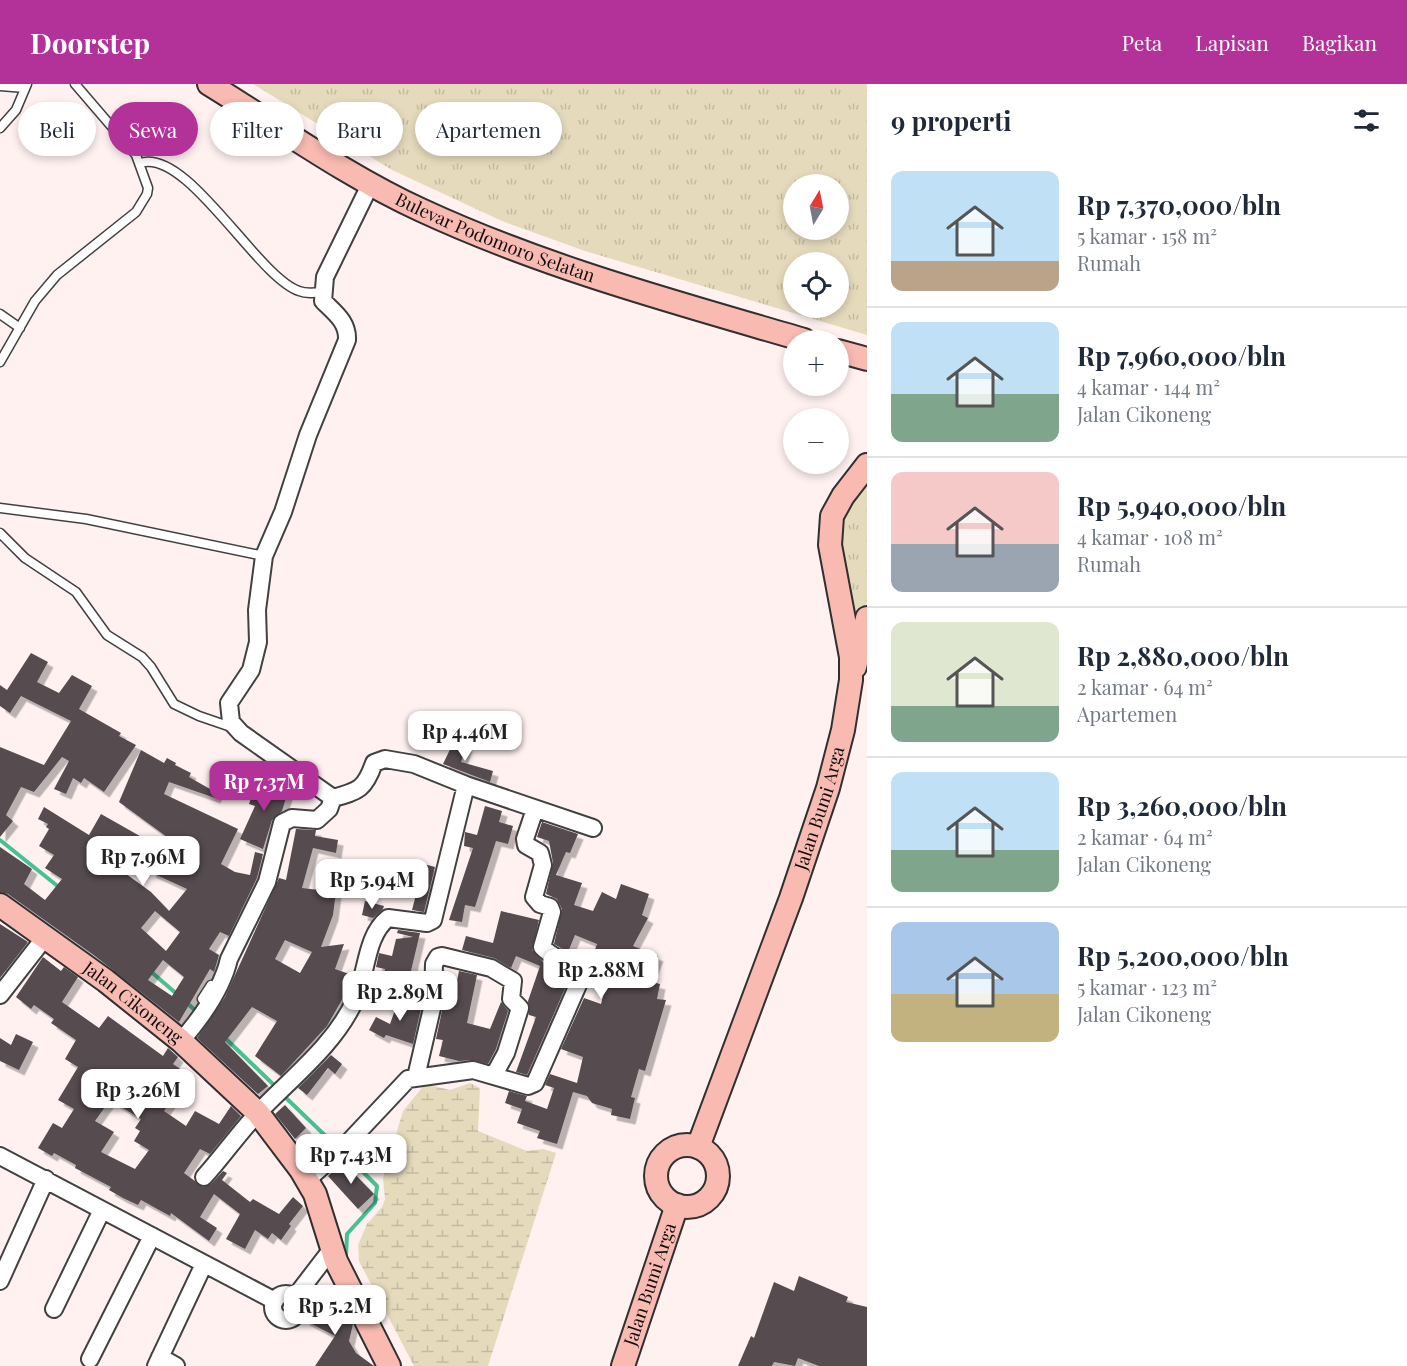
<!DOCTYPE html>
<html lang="id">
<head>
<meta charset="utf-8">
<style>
	:root { --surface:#fff; --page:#f6f6f7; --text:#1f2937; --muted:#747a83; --line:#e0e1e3; --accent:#b2329a }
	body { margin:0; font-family:"Playfair Display",serif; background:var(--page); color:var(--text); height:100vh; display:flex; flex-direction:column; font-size:22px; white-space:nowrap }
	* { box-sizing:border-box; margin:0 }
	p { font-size:20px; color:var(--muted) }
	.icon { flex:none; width:33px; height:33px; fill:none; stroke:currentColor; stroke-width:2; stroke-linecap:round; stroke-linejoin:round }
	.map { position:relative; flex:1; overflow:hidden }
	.sheet { display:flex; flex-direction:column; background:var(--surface); width:540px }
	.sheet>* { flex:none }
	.hud { position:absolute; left:18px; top:18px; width:570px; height:54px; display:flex; gap:12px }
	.needle { width:39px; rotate:10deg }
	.buttons { position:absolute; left:783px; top:90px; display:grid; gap:12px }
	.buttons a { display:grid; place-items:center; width:66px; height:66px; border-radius:50%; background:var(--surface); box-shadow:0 3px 9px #0003; font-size:30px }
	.price { position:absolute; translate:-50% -51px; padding:0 14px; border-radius:12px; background:#fff; color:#222; font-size:20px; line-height:39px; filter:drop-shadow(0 2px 3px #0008) }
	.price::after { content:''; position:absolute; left:50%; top:36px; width:18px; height:14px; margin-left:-9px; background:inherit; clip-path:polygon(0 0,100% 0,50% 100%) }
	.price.current { background:var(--accent); color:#fff }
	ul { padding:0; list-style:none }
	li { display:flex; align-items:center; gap:18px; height:150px; padding:0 24px }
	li+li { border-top:2px solid var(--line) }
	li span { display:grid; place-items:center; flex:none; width:168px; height:120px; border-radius:12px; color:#555 }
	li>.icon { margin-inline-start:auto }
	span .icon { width:72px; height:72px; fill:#fffc; stroke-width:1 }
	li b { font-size:26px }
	h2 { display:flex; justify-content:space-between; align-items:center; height:72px; padding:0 24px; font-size:26px }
	.chip { padding:0 21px; border-radius:27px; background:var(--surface); box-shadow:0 3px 9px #0003; font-size:21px; line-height:54px }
	.chip.current { background:var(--accent); color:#fff }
	header { display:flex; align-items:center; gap:36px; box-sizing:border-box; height:84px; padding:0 30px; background:var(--accent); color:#fff }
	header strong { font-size:28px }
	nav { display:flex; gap:33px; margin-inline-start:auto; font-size:21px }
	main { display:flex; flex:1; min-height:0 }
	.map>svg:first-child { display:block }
	.grass { fill:url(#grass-tufts); fill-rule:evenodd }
	.wetland { fill:url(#wetland-marsh) }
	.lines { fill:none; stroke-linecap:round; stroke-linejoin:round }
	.stream { stroke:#46c194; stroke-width:4 }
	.building { fill:#564b4f; fill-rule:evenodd; filter:url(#shadow) }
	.lane-casing { stroke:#414141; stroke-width:11 }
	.street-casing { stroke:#414141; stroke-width:20 }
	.secondary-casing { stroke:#303030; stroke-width:26 }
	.lane { stroke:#fff; stroke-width:8 }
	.street { stroke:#fff; stroke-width:16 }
	.secondary { stroke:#f8bab1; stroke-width:22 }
	.labels { text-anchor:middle; stroke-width:6; stroke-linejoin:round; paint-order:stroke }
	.street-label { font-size:18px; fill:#0e0e0e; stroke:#fff }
</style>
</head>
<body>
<header>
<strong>Doorstep</strong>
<nav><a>Peta</a><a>Lapisan</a><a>Bagikan</a></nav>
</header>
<main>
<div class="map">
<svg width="867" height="1282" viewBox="0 0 867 1282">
	<defs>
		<pattern id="grass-tufts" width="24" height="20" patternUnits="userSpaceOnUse" patternTransform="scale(1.5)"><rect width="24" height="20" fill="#e5dabc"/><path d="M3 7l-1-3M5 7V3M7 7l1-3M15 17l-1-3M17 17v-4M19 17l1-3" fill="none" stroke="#c3baa0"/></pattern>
		<pattern id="wetland-marsh" width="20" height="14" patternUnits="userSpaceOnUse" patternTransform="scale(1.5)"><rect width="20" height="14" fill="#e5dabc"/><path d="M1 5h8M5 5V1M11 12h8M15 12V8" fill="none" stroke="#c3baa0"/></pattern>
		<filter id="shadow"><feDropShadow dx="5.5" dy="5.5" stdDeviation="0" flood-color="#0004"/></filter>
	</defs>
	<rect width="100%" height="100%" fill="#fef1f0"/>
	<!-- grass -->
	<path class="grass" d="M 253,0 L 867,0 L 867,251 L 585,167 L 502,137 L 392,86 ZM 794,100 L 838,100 L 838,146 L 794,146 ZM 794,178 L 838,178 L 838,224 L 794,224 Z
		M 867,392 L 867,518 L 858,551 C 848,515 834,478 841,441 C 844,423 858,407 867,392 Z"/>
	<!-- wetland -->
	<path class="wetland" d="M 470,999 L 480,1004 L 478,1047 L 527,1067 L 543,1065 L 556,1069 L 488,1282 L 414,1282 L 359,1177 L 358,1161 L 367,1140 L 382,1123 L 385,1115 L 383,1094 L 403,1027 L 425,1000 L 450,1006 Z"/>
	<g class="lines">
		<!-- stream -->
		<path class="stream" d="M 0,756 L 60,804
			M 149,886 L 178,911
			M 186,918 L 198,929
			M 223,952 L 276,1003
			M 283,1011 L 336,1062
			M 344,1069 L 377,1102 L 375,1119 L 347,1150 L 346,1172"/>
	</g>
	<!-- building -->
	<path class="building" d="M 31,569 L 48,578 L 37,598 L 59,609 L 72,591 L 92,602 L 79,625 L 121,649 L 119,652 L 136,661 L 104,708 L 84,694 L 81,699 L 73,694 L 66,710 L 54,705 L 69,677 L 62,673 L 34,708 L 21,703 L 6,731 L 13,737 L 0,753 L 0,663 L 44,681 L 71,637 L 21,612 L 10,629 L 0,622 L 0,601 L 7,606 Z
		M 445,627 L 463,635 L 456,650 L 430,640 L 435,628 L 442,633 Z
		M 456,653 L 467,662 L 461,678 L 493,687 L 490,698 L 443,680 Z
		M 141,666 L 164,679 L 167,674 L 176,679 L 175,681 L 191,689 L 189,693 L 217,709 L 215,714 L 169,698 L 164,710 L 238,745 L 221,780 L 235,788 L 250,791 L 255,768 L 263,770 L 257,794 L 229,852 L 220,848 L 209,865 L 219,871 L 214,888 L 210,885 L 179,938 L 95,872 L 8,810 L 0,808 L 0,763 L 32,785 L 24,800 L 45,816 L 62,795 L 45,784 L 54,771 L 39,762 L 49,745 L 46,743 L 48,740 L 38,735 L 44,723 L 89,751 L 101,730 L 161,764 L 167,753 L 119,718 ZM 135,770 L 154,780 L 150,788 L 187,805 L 169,827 L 151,808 L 122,787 ZM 155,827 L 180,848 L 166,867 L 141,844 ZM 163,876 L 184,893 L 172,912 L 148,896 Z
		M 257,697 L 277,704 L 279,701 L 289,704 L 282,727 L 272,736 L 263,765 L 240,755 L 255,722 L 249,720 Z
		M 485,722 L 502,727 L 499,738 L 513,742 L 508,760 L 496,757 L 475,823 L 465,821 L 462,838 L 449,836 L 473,764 L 464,762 L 465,748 L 477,751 Z
		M 542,738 L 578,750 L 570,769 L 566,768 L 556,791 L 582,799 L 574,821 L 593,827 L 602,808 L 616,815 L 621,800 L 649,810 L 642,831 L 648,834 L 633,862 L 658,872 L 648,897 L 660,900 L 657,915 L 666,916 L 645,987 L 639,985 L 631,1013 L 635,1014 L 630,1035 L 611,1031 L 612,1025 L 592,1019 L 587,1012 L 573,1008 L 557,1060 L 537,1054 L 540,1047 L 517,1039 L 522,1025 L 505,1019 L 509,1007 L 527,1012 L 525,1017 L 547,1025 L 554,1004 L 545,1001 L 550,990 L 577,999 L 583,973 L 561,965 L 584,914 L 601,920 L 608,892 L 590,885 L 589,882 L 597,860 L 575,851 L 568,868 L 554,860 L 562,825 L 557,815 L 546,810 L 553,779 L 549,757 L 537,753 Z
		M 296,745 L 316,746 L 315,752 L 338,756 L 336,769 L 313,764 L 302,804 L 336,808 L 333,831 L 321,863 L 344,860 L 335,885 L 352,891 L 347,907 L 327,942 L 281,992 L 255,972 L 277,937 L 252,923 L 225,958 L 268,1002 L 258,1010 L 197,954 L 225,913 L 279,794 L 286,796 ZM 285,856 L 312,868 L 300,889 L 275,875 Z
		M 424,780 L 435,783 L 424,828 L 412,826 Z
		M 365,817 L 384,822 L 383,825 L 373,834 L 362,831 Z
		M 501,827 L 539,836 L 532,866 L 544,879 L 570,893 L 527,991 L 516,988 L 536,933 L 529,931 L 528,917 L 540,882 L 516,872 L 511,884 L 494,874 L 462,866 L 466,852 L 493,859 Z
		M 0,840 L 28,858 L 0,894 Z
		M 398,846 L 420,849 L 405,912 L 380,904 L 385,885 L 376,883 L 379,869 L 392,872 L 396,855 L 413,853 L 397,849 Z
		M 43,873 L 61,887 L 64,883 L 78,893 L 62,918 L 99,944 L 108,932 L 163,972 L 168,964 L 178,973 L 173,980 L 189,991 L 164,1027 L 186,1042 L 195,1027 L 219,1040 L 231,1022 L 241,1032 L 210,1070 L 200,1065 L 184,1089 L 203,1103 L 211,1100 L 223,1087 L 227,1089 L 222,1096 L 250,1118 L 253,1115 L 279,1130 L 293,1113 L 303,1122 L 289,1140 L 291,1142 L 281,1156 L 272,1149 L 268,1155 L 255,1146 L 245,1165 L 226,1155 L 240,1130 L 214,1110 L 200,1133 L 217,1144 L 209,1157 L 171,1129 L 170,1132 L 141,1116 L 138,1121 L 123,1114 L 109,1106 L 111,1103 L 75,1084 L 76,1081 L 54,1069 L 52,1072 L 38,1064 L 53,1039 L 62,1044 L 74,1025 L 58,1016 L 78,983 L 65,975 L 76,956 L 51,939 L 54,935 L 34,921 L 31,925 L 16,913 ZM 110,1016 L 141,1035 L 135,1044 L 140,1047 L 134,1057 L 149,1066 L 135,1085 L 101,1068 L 114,1048 L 95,1037 Z
		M 459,887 L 477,891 L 467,939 L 490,945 L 501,918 L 508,927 L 496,965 L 488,980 L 472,976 L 459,977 L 439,972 L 443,956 L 436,955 L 443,922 L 444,892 L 457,897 Z
		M 399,915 L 422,920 L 413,960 L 386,951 L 384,954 L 369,946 L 376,933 L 390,940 Z
		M 16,950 L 33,958 L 19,986 L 0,977 L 0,954 L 11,961 Z
		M 331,971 L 342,980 L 335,990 L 328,984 L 307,1011 L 298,1004 Z
		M 285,1021 L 306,1044 L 295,1055 L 275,1030 Z
		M 343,1078 L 374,1110 L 358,1125 L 328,1092 Z
		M 799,1192 L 848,1213 L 846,1218 L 867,1223 L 867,1282 L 819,1282 L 798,1274 L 795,1282 L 774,1278 L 772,1282 L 738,1282 L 751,1252 L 754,1254 L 774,1198 L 794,1207 Z
		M 316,1214 L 345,1229 L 343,1233 L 353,1240 L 349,1257 L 356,1269 L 374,1282 L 315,1282 L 335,1252 L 304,1236 Z"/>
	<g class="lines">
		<!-- lane casing -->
		<g class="lane-casing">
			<path id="lane" d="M 0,2 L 25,4
				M 0,44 L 16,26 L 27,0
				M 140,79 C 187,63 257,193 299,207 C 306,210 314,209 322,208
				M 0,230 L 20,244
				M 0,278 L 35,217 L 57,191 L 136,128 L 147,110 L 148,104 L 136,71 L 75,0
				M 0,424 L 86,435 L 264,472
				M 0,449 L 25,474 L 76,508 L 107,551 L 142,573 L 151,583 L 174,620 L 199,632 L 234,644
				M 207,921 L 202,915 L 211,901"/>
		</g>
		<!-- street casing -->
		<g class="street-casing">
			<path id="street" d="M 371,99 L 325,193 L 323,217 C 335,229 348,238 347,256 L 308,351 L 283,428 L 264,472 L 257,526 L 258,558 L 251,586 L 229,619 L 231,638 L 241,649 L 333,714 C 359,707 365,705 374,679 L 385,675 L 414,680 L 466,701 L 593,744
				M 0,911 L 46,852
				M 181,957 C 201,934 222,906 229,875 L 267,798 L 282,739 L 292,734 L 317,736 L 329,725 L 333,714
				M 416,993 L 433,920 L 434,880 L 438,873 L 442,872 L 491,884 L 513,897 L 511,915 L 520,924 L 506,969 L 494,991
				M 0,1072 L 275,1217
				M 204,1093 C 223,1072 238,1050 257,1030 C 290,995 335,961 355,916 C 367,891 365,852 388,834 L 427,839 L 433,836 L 466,701
				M 307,1096 L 344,1063 L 408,995 L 473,986 L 528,1002 L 535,999 L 581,894 L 580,887 C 568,878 552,874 542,863 L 552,828 L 550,823 L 540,820 L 534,813 L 543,781 L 540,769 L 526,761 L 525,755 L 535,725
				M 0,1197 L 46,1095
				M273 1223a13 13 0 1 1 26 0a13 13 0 1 1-26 0Z
				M 295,1213 L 331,1166
				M 54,1225 L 102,1126
				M 160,1273 L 176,1282
				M 90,1275 L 152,1152
				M 156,1282 L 204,1180"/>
		</g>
		<!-- secondary casing -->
		<g class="secondary-casing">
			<g id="secondary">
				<path id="s1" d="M 209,0 C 279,43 347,92 421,126 C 544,183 674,218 804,256"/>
				<path d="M 838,267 L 867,275"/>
				<path d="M 855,583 L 867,534"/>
				<path id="s2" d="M 0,821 L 106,897 L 181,957 L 258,1029 L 301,1086 L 315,1110 L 336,1177 L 389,1282"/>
				<circle cx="687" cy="1092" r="31"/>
				<path id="s3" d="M 698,1063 L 791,814 L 828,704 L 843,646 L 851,596 L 851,573 L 830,461 L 832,432 L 843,412 L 867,381"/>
				<path id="s4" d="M 623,1282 L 677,1121"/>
			</g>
		</g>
		<!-- lane -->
		<use href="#lane" class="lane"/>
		<!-- street -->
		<use href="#street" class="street"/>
		<!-- secondary -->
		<use href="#secondary" class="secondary"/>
	</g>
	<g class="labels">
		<!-- street labels -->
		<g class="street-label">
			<text dy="6" stroke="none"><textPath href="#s1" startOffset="326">Bulevar Podomoro Selatan</textPath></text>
			<text dy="6" stroke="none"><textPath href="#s3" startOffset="360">Jalan Bumi Arga</textPath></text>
			<text dy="6" stroke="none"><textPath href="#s2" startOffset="165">Jalan Cikoneng</textPath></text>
			<text dy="6" stroke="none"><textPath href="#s4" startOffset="86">Jalan Bumi Arga</textPath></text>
		</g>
	</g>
</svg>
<div class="buttons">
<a><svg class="needle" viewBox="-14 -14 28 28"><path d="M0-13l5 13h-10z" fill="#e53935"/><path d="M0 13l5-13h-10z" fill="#747a83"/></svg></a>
<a><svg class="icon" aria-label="locate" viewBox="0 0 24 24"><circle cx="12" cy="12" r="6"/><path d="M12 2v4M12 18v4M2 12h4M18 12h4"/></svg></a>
<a>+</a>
<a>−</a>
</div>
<b class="price" style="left:465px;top:678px">Rp 4.46M</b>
<b class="price current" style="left:264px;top:728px">Rp 7.37M</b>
<b class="price" style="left:143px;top:803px">Rp 7.96M</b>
<b class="price" style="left:372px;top:826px">Rp 5.94M</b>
<b class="price" style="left:601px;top:916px">Rp 2.88M</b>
<b class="price" style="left:400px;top:938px">Rp 2.89M</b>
<b class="price" style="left:138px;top:1036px">Rp 3.26M</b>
<b class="price" style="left:351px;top:1101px">Rp 7.43M</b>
<b class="price" style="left:335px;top:1252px">Rp 5.2M</b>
<div class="hud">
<a class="chip">Beli</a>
<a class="chip current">Sewa</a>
<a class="chip">Filter</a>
<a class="chip">Baru</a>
<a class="chip">Apartemen</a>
</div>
</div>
<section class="sheet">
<h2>9 properti<svg class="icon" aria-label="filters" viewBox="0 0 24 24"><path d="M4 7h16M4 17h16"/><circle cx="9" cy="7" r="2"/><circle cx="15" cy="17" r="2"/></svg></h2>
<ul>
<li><span style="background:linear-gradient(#bfe0f5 75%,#b9a48a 0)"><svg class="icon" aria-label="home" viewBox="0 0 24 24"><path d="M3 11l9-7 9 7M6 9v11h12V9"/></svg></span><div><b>Rp 7,370,000/bln</b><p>5 kamar · 158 m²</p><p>Rumah</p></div></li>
<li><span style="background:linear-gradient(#bfe0f5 60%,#7fa58c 0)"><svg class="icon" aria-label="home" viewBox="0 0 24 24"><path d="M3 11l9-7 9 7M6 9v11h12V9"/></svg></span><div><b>Rp 7,960,000/bln</b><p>4 kamar · 144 m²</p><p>Jalan Cikoneng</p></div></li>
<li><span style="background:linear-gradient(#f6c9c9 60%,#9aa5b1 0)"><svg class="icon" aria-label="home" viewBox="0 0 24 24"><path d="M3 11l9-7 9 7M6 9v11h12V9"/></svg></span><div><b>Rp 5,940,000/bln</b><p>4 kamar · 108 m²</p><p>Rumah</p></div></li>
<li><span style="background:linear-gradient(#dfe7d0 70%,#7fa58c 0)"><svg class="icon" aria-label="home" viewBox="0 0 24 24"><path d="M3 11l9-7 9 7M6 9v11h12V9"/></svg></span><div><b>Rp 2,880,000/bln</b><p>2 kamar · 64 m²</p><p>Apartemen</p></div></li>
<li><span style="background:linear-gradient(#bfe0f5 65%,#7fa58c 0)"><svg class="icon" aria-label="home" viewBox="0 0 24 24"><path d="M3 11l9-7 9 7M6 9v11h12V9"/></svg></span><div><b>Rp 3,260,000/bln</b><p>2 kamar · 64 m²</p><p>Jalan Cikoneng</p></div></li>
<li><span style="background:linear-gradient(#a9c7e8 60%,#c2b280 0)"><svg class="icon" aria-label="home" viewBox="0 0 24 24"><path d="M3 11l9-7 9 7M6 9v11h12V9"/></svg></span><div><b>Rp 5,200,000/bln</b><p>5 kamar · 123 m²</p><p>Jalan Cikoneng</p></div></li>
</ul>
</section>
</main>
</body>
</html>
